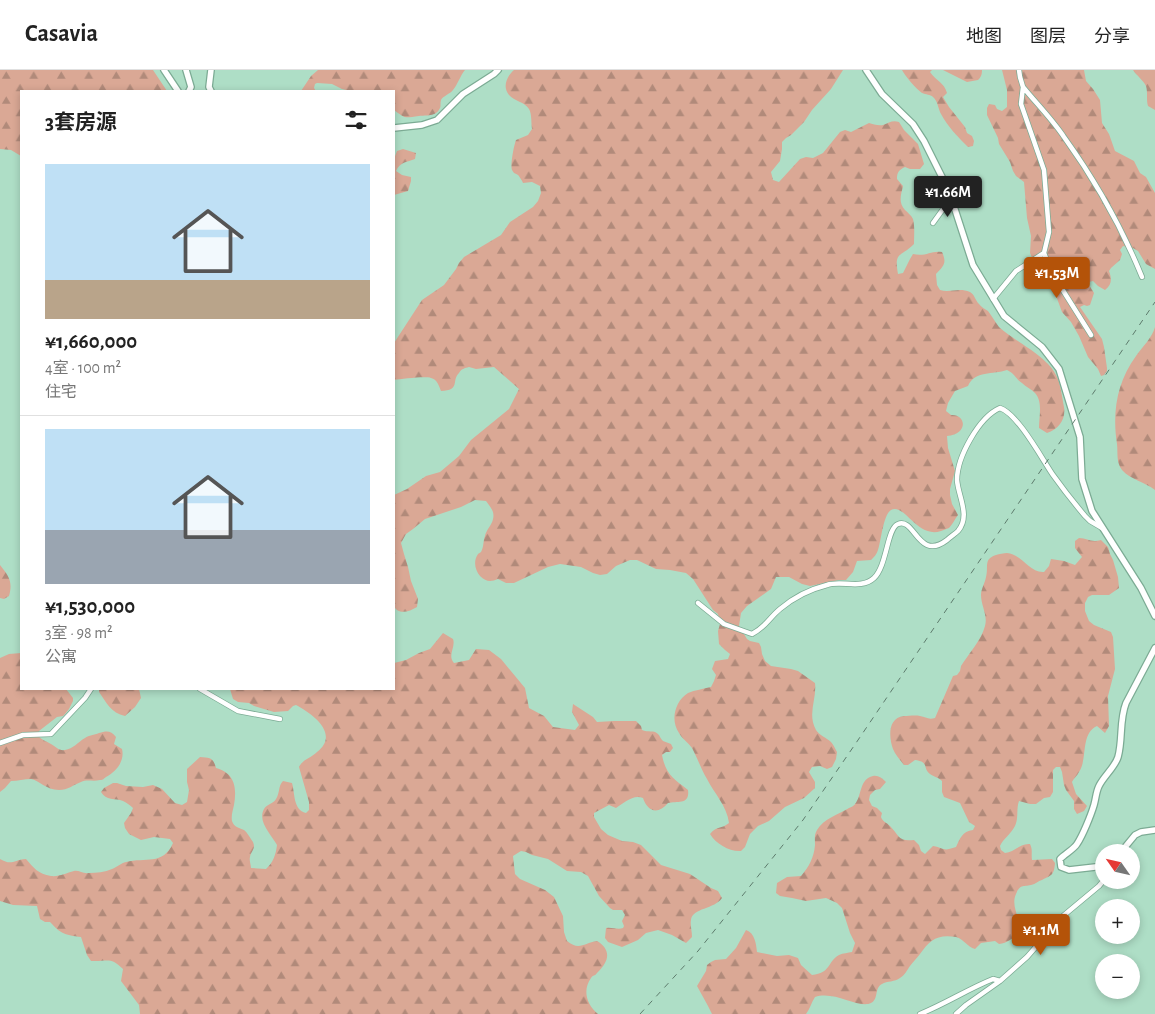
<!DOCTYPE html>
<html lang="zh">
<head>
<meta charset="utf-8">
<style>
	:root { --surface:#fff; --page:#f6f6f6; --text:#222; --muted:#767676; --line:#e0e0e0; --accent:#b45309 }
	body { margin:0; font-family:"Alegreya Sans","Noto Sans SC",sans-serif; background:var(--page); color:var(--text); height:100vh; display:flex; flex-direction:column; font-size:19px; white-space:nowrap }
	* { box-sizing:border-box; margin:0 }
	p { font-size:16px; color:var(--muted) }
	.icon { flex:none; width:28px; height:28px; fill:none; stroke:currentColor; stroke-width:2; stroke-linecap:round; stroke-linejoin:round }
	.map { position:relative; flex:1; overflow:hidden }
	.drawer { position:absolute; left:20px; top:20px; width:375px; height:600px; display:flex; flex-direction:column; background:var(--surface); border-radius:0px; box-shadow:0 2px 8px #0003 }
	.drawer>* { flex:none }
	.needle { width:32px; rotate:304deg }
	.controls { position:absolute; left:1095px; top:774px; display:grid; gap:10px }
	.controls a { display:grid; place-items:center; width:45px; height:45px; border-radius:50%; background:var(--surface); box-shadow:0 2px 8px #0003; font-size:25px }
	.price { position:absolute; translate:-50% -42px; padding:0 11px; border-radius:5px; background:var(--accent); color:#fff; font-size:16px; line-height:32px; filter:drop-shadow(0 1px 2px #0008) }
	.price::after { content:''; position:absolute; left:50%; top:30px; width:15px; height:11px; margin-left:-8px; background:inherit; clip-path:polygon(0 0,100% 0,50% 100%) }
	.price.active { background:#222; color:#fff }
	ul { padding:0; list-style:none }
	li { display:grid; align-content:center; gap:10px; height:265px; padding:0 25px }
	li+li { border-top:1px solid var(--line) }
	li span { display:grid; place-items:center; height:155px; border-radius:0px; color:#555 }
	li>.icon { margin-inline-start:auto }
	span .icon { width:90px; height:90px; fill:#fffc; stroke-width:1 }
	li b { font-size:21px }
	h2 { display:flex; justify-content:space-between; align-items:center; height:60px; padding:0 25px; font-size:21px }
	header { display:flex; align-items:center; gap:30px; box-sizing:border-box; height:70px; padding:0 25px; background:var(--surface); border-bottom:1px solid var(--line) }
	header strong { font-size:24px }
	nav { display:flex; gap:28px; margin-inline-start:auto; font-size:18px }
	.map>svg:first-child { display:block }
	.forest { fill:url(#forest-firs) }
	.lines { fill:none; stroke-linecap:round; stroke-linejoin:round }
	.minor-casing { stroke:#7cab94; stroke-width:6 }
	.tertiary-casing { stroke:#7cab94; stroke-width:8 }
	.minor { stroke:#fff; stroke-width:4.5 }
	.tertiary { stroke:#fff; stroke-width:5.5 }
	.rail { stroke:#5e7c6d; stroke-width:1; stroke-dasharray:6 6; stroke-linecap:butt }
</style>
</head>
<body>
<header>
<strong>Casavia</strong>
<nav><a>地图</a><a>图层</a><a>分享</a></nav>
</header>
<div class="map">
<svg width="1155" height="944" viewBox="0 0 1155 944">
	<defs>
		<pattern id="forest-firs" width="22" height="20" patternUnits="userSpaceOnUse" patternTransform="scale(1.25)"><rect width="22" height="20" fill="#daa895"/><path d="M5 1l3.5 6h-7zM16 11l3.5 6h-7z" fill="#b18a7a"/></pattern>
	</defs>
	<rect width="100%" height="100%" fill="#aedec6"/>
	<!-- forest -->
	<path class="forest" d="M 0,0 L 153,0 L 167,21 L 21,21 L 21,86 L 11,80 L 0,79 Z
		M 318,0 L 465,0 C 460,6 458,14 453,20 C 450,24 443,26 441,30 C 440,33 441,36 440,38 C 436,47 426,45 419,46 C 404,48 406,49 394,40 L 394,21 L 350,21 L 342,19 L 332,14 L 317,13 L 315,14 L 314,18 L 316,21 L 301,21 L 311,6 Z
		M 514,0 L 843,0 L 831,19 L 812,40 L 804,52 L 791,65 L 786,68 L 782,72 L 782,79 L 780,91 L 771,102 L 773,110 L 779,112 L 800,89 L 806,87 L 813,88 L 823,83 L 840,62 L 845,60 L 851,62 L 869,53 C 873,54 878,56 883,55 C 889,53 892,50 899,52 L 904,60 L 918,74 L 924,94 L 920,99 L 910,99 L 905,97 C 899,100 897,102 897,109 L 903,116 C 901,125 898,132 905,140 C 908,143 911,145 913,149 C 915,157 914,166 914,174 C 900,188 894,181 898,204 L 903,203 L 910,189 L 913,184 C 926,187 931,180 942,182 C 947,193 944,196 936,204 L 937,215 L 940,220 C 951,223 959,217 970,222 C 975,225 975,230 979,234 C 981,237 985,239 988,241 C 992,246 995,252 999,257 C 1015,272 1048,286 1057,307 C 1061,316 1062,327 1064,337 C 1066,349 1059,359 1047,363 L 1039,358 C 1039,346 1043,332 1035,323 C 1031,319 1026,317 1022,313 C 1016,309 1014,303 1007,300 C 993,305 975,300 968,316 L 955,321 L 948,333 L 946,341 L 951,345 C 967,344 968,365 947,366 L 948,378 L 955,401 L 950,419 L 950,425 L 952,434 L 958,445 C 955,449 952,455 949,458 C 946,459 944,460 941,461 C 917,469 905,433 891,440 C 883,445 881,472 878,480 C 877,484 874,487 871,490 L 857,491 L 853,502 L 846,510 L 839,510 L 810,516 L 802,514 L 789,507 L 776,507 L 771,519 L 747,536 L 741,543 L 739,556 L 747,569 L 750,571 L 759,573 L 761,577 L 762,584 L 765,591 L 771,596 L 791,599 L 798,601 L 815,613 C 817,629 807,644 816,660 C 819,665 827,668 831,672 C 834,675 835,679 837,682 L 836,689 L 832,697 L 827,699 L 820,696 L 812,697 L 809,702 L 815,712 L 815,718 L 804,728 L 785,737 L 769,751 L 758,756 L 750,764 L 745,777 L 741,781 C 730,782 716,774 710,764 C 716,756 722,759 729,753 C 727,736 714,723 707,709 C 701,699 697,687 692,678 C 688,672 682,669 679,663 C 670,650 675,631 688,623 C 695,620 703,619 711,617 L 714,611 L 716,605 L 712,599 L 715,591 L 728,589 L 730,584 L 725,580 L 719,574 L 718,561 L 720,554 L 718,544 L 713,540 L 693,509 L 686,503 L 670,500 L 656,499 L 637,490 L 630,490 L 616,496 L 607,504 L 600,505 L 593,503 L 581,497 L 560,494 L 548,497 L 514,513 L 506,513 L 498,509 C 491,512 486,512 480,506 C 475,500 473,491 478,484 C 479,483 480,483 481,482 C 484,477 483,471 485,466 C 486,460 492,455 493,449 C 495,441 490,437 486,431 L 475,430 L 461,437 L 425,449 L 413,459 L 406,464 L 401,473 L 404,484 L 408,497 L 411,511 L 418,529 L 417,537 C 409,542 398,545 394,536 L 394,425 L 407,419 L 426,406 L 440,402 L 459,386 L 471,370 L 509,339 L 519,319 L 494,297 L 476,299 L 469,297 C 465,298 461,299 459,303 C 451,311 461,320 441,321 C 439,316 437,309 431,308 C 425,306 402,309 394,310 L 394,273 L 422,230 L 444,215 L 456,199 L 459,193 L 464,187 L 501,165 L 510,152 L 533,137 L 538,131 L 541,123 L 540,116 L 532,112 L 523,113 C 523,112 519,106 518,105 C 514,102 515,105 512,100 C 510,95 514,75 516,70 L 528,65 L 532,59 C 531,53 532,44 529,39 C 525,32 514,31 509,25 C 502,17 507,6 514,0 Z
		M 902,0 L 932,0 L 930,2 C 936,11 944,12 947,23 L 943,27 L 949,37 L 965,57 L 967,63 L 972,66 L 974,71 L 973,76 L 968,77 C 958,67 948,57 941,44 C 938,39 938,31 933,27 C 930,24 926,25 922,23 C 916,19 905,6 902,0 Z
		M 943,0 L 982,0 C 982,5 981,7 978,10 L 967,12 Z
		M 1002,0 L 1084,0 L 1086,11 L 1093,19 L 1100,30 L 1102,53 L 1109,64 L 1115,81 L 1134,91 L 1140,103 L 1146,107 L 1155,123 L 1155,199 L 1146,194 L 1138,181 L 1133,178 L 1123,176 L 1120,180 L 1122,184 L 1120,190 L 1111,198 L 1109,201 C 1112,209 1112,215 1105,220 L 1098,216 L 1093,211 L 1089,212 L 1089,215 L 1094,223 L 1090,235 L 1087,236 L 1084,235 L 1080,237 L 1102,269 L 1104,277 L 1107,298 L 1107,301 L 1104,305 L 1101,306 L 1098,299 L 1088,287 L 1079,266 L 1071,252 L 1062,242 L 1055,223 L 1040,206 L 1030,183 L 1031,166 L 1027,148 L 1024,112 L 1016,106 L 1013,101 L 1010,92 L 999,74 L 998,68 L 987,45 L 987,38 L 989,34 L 995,35 L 997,39 L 1002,41 L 1007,37 L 1007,20 Z
		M 1133,0 L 1155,0 L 1155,40 L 1148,36 C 1146,30 1148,23 1146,16 C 1143,10 1137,6 1133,0 Z
		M 403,79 L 416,83 L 415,89 C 407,92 400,92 396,101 L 402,105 L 411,107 L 411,111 L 408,121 L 394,125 L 394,89 L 397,81 Z
		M 1155,257 L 1155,420 C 1145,412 1131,410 1122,400 C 1116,392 1118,383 1117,374 C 1112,342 1117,312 1136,286 C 1143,276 1152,268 1155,257 Z
		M 1079,468 C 1088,468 1090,473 1101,470 L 1108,477 L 1110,484 L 1113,490 L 1118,507 L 1119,518 L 1109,525 L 1092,525 L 1088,527 L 1085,533 L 1085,541 L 1089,551 L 1094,555 L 1111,562 L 1113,567 L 1115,599 L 1108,626 L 1109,656 L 1105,663 L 1097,656 C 1080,664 1088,689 1079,702 C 1077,706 1074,708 1072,712 L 1076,724 L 1087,736 L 1084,741 L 1077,744 L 1074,739 L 1074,731 L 1066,720 L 1064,715 L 1062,702 L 1060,697 L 1056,697 L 1053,700 L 1053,722 L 1050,727 L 1044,728 L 1036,734 L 1030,734 L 1019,731 C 1016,739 1019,747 1015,756 C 1011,764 1003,769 1000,776 L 1001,780 L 1005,783 C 1015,782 1020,773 1030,774 C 1033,780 1031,784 1032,790 L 1052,789 L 1055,793 C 1054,805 1052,805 1042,810 C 1038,811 1036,814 1031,815 C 1023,817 1020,814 1016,824 C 1010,837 1022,849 1019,862 C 1013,868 1008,873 999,874 L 995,871 L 981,873 L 975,879 C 967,877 964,869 956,867 C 937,864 930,870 920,884 C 917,888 913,892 910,896 C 907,900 905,905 900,908 C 895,912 887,911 882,914 C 874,918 879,929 871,933 C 859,939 834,920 815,927 C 811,933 810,939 806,944 L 712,944 L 708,936 L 697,916 L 706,901 L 707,895 L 711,892 L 715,890 L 726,889 L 736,878 L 746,860 C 755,863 756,874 757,882 L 777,886 L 789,885 L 798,888 L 801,895 L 812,905 C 831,903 827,892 839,885 C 843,883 848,883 852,882 L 855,873 L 850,863 L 842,838 L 837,833 L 826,828 L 806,831 L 792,828 L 780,826 L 776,823 L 777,813 L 787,807 L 801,806 C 809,797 814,787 815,775 C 815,769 814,765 817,760 C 823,749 839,744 849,738 C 850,738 855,735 855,734 C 862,726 859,709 873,706 C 878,705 882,708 886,712 L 880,719 L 875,720 L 870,725 L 869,730 L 872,736 L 877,738 L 882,743 L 881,747 C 883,752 886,752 890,756 C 899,765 898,772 914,770 L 919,775 L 921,781 L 925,784 L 933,776 C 945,778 942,782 956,777 C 960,769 962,761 973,760 L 975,756 L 969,752 L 960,733 L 944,727 L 942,722 L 942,711 C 938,707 934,707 930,704 C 922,698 930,692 915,690 L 908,695 L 904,695 C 900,690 895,684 893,679 C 889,668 887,648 904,646 C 908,646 916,645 920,646 C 926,647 928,650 935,648 L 953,606 L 957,605 L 960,601 L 961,596 C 969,583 981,571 985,556 C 988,545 981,536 981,525 C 981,519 985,513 986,507 C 989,497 983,489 996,485 C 999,484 1004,483 1007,483 C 1023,485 1029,503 1044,502 L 1049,496 L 1051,489 L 1064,491 L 1075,495 L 1082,487 L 1075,478 L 1075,471 Z
		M 0,495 C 9,506 13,512 9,526 L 4,529 L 0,528 Z
		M 443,563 L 453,569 C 456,577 447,585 454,593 L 469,590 L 476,579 L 489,580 L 501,589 L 525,618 L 529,638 L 544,646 L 553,657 L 575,660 L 579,655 L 572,642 L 573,634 L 593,647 L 597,652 L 614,651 L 636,651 L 641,656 L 642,660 C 648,663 654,659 659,665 C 660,667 661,669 663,671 L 671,674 L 673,678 L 670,682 L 666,682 L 662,685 C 666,705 673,708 688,720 C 690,735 678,731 668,733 C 659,744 648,743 643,728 C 633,724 624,733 616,738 L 609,735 L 594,743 L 594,747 L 601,759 L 608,765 L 622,771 L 633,772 L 641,775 L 661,795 L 690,804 L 711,818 L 718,821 L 722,828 C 715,839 692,838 691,850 C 690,855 692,861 692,867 L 686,873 L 672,865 L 658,860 L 646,863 L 638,870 L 622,877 L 608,872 L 605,868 L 606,858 C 612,857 618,860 623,858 L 624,856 L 622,851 L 625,845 L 622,840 L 613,840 L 610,838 L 599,826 L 588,806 L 581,802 L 567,801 L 548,789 L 532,785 L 526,782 L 521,781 L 513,786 L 515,804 L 520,809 L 545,820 L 554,827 L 563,846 L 564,862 L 567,871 C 579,881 584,873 597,871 C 612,880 609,892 597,903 C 594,907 594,904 591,908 C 582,921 587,935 598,944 L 140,944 L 139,935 L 121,911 L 123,899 C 110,886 107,892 91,891 L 87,885 L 81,867 C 65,865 61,864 50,852 L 45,852 L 40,849 L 37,836 L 13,835 L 0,831 L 0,789 C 12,796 13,790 26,789 C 34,798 38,804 51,806 C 59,807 66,803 74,801 C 79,800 83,804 89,803 C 96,803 105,802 112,799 C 117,797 121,793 126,792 C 145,787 163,796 173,773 L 170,769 L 154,767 L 141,770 L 129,764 L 125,758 L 124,753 L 131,743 L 133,738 C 130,735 127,733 123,731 C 115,728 106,731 101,722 L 104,718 L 113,713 L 117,713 L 126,716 L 143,717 L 153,715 L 162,719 L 175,733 L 182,735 L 187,732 L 189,720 L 187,712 L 187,699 L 200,687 C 210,688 213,687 216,698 C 235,703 237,718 234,735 C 233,740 231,745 232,751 C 234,757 239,758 244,760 C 247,762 251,769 253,772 C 256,779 251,781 250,787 C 249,790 251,795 251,798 L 266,799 C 273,793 276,784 277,775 C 272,765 257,752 264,739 C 267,734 273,734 276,729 C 280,723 278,716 283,711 L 292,713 C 295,723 293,740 306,743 L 309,740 L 309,732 L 299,697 C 303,689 311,688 317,682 C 340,664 313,644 296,635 L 293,636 L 288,641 L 274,642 L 254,636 L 249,633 L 238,632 L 233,629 L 230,619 L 394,619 L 394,593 L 406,590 L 419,583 L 430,579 Z
		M 21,583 L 21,619 L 66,619 L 73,628 L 73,631 L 69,639 L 65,644 L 63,646 L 57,647 L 39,661 L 38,666 C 42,670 46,671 51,674 C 56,677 59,681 65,680 C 73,679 78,672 85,668 C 89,665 94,665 99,663 C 106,661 111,660 116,667 L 114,674 L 122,679 C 125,691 116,702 106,707 C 103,709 104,710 100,710 C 93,712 87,709 81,712 C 73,715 68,720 59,720 C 46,720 39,710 31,709 C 24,709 18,711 11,711 L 5,718 L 0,722 L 0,588 L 9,584 Z
		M 99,619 L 139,619 L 141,628 L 135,637 L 125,646 C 111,643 106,632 99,622 Z"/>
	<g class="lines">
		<!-- minor casing -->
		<g class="minor-casing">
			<path id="minor" d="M 1019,0 L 1020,7 L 1023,17 L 1021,34 L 1044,100 L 1049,162 L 1044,183 L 1052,203 L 1091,265
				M 1023,17 C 1036,33 1052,49 1064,67 C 1095,110 1122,158 1142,207
				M 933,153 L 946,135 L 952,131
				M 993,229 L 1016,201 L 1044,183
				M 698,533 L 724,554 L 752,564 C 766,557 769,548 780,539 C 793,528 811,519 827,515 C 842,510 861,520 874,508 C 887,496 887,458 898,454 C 915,447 918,492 947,470 C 950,467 955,464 958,461 C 971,446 958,426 957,410 C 957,387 979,347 1000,338 C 1018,344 1042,389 1053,405 C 1063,419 1074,433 1085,446 L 1090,451 L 1102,458
				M 200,619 L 238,641 L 280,649
				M 0,673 L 23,665 L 51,664 L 85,628 L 91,619
				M 920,944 C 945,934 968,919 993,909 L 1000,911
				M 956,944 L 966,935 L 1000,911 L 1027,887 L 1063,846 L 1099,816 L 1104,810"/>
		</g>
		<!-- tertiary casing -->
		<g class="tertiary-casing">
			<path id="tertiary" d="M 164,0 L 178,21
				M 186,0 L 191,17 L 189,21
				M 211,0 L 209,17 L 211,21
				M 866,0 L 882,24 L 913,54 L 924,71 L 949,121 L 973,195 L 1004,246 L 1042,277 L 1059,299 L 1080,367 L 1082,409 L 1092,441 L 1141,518 L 1155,546
				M 394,58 L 422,55 L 437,50 L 463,24 L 494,4 L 498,0
				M 1121,782 L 1135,765 L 1141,762 L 1155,760
				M 1104,796 L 1069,800 L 1061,797 L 1060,789 C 1065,784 1074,779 1077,774 C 1083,765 1091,745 1094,735 C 1096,728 1096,722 1099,716 C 1104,706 1115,697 1118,687 C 1123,669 1119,651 1126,633 L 1155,578"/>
		</g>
		<!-- minor -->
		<use href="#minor" class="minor"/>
		<!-- tertiary -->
		<use href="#tertiary" class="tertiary"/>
		<!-- rail -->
		<path class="rail" d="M 640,944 L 698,881 L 803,750 L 856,673 L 1155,232"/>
	</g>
</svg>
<div class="controls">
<a><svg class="needle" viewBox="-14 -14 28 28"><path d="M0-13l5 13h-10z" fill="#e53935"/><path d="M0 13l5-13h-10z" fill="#767676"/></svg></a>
<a>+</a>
<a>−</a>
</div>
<b class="price active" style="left:948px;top:148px">¥1.66M</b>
<b class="price" style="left:1057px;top:229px">¥1.53M</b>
<b class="price" style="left:1041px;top:886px">¥1.1M</b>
<section class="drawer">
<h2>3套房源<svg class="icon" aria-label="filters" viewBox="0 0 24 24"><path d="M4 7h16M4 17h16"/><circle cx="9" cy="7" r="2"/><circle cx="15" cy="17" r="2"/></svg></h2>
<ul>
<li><span style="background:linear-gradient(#bfe0f5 75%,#b9a48a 0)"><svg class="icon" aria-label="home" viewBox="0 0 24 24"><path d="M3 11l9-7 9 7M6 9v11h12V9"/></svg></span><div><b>¥1,660,000</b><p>4室 · 100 m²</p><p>住宅</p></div></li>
<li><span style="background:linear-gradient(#bfe0f5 65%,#9aa5b1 0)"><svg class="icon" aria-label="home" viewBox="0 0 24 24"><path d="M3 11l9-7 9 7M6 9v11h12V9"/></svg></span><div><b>¥1,530,000</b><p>3室 · 98 m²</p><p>公寓</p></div></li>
</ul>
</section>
</div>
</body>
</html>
